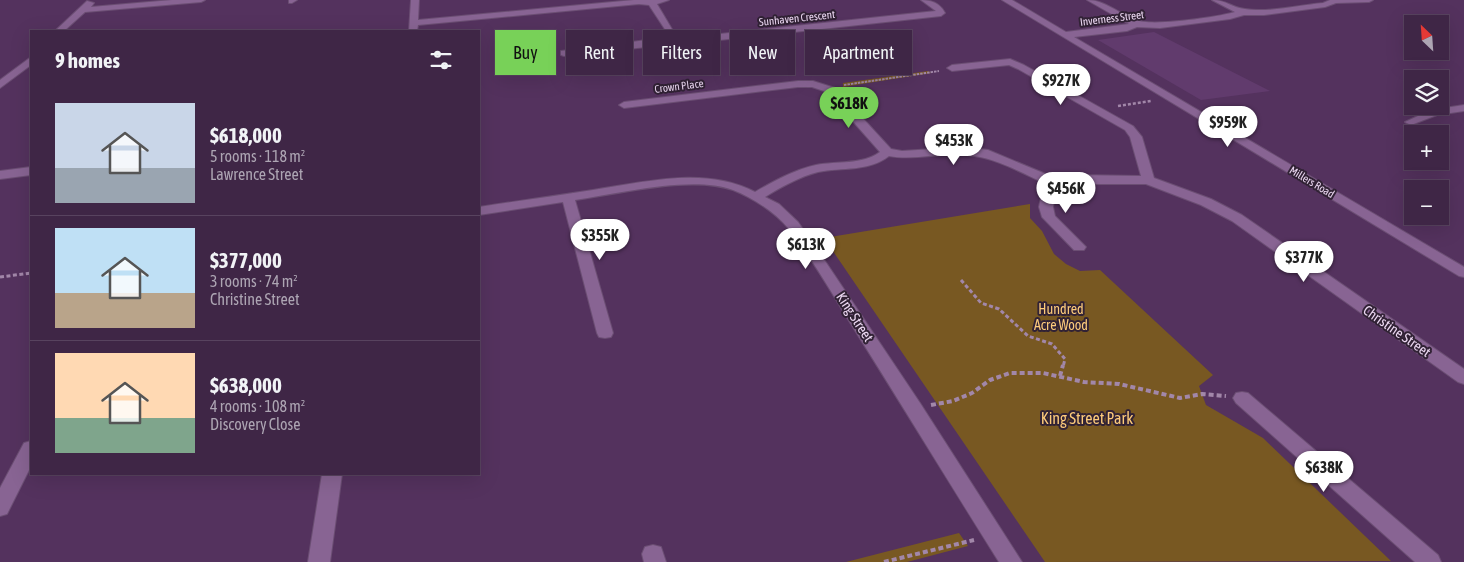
<!DOCTYPE html>
<html lang="en">
<head>
<meta charset="utf-8">
<style>
	:root { --surface:#3f2646; --page:#4a3251; --text:#f1f3f6; --muted:#ada5b3; --line:#58435f; --accent:#78d158 }
	body { margin:0; font-family:"Asap Condensed",sans-serif; background:var(--page); color:var(--text); height:100vh; display:flex; flex-direction:column; font-size:19px; white-space:nowrap }
	* { box-sizing:border-box; margin:0 }
	p { font-size:16px; color:var(--muted) }
	.icon { flex:none; width:28px; height:28px; fill:none; stroke:currentColor; stroke-width:2; stroke-linecap:round; stroke-linejoin:round }
	.map { position:relative; flex:1; overflow:hidden }
	.details { position:absolute; left:30px; top:30px; width:450px; height:445px; display:flex; flex-direction:column; background:var(--surface); border-radius:0px; box-shadow:0 5px 20px #0002,0 0 0 1px var(--line) }
	.details>* { flex:none }
	.guide { position:absolute; left:495px; top:30px; width:475px; height:45px; display:flex; gap:10px }
	.needle { width:32px; rotate:335deg }
	.buttons { position:absolute; left:1404px; top:15px; display:grid; gap:10px }
	.buttons a { display:grid; place-items:center; width:45px; height:45px; border-radius:0px; background:var(--surface); box-shadow:0 5px 20px #0002,0 0 0 1px var(--line); font-size:25px }
	.price { position:absolute; translate:-50% -42px; padding:0 11px; border-radius:18px; background:#fff; color:#222; font-size:16px; line-height:32px; filter:drop-shadow(0 1px 2px #0008) }
	.price::after { content:''; position:absolute; left:50%; top:30px; width:15px; height:11px; margin-left:-8px; background:inherit; clip-path:polygon(0 0,100% 0,50% 100%) }
	.price.selected { background:var(--accent); color:#111 }
	ul { padding:0; list-style:none }
	li { display:flex; align-items:center; gap:15px; height:125px; padding:0 25px }
	li+li { border-top:1px solid var(--line) }
	li span { display:grid; place-items:center; flex:none; width:140px; height:100px; border-radius:0px; color:#555 }
	li>.icon { margin-inline-start:auto }
	span .icon { width:60px; height:60px; fill:#fffc; stroke-width:1 }
	li b { font-size:21px }
	h2 { display:flex; justify-content:space-between; align-items:center; height:60px; padding:0 25px; font-size:21px }
	.tag { padding:0 18px; border-radius:0px; background:var(--surface); box-shadow:0 5px 20px #0002,0 0 0 1px var(--line); font-size:18px; line-height:45px }
	.tag.selected { background:var(--accent); color:#111 }
	.map>svg:first-child { display:block }
	.built { fill:#613b6d }
	.green { fill:#785822 }
	.lines { fill:none; stroke-linecap:round; stroke-linejoin:round }
	.minor-casing { stroke:#6b4e73; stroke-width:2 }
	.path-far3 { stroke:#a287a9; stroke-width:2; stroke-dasharray:2.5 1; stroke-linecap:butt }
	.path-far2 { stroke:#a287a9; stroke-width:2.5; stroke-dasharray:3 2; stroke-linecap:butt }
	.path-far1 { stroke:#a287a9; stroke-width:3; stroke-dasharray:4 2.5; stroke-linecap:butt }
	.path { stroke:#a287a9; stroke-width:4; stroke-dasharray:5 3; stroke-linecap:butt }
	.minor { fill:#886493; fill-rule:evenodd }
	.labels { text-anchor:middle; stroke-width:4; stroke-linejoin:round; paint-order:stroke }
	.far-street-label { font-size:11px; fill:#ecd8f2; stroke:#312235 }
	.park-label { font-size:14px; fill:#fdcb7b; stroke:#312235 }
	.street-label { font-size:14px; fill:#ecd8f2; stroke:#312235 }
	.near-park-label { font-size:16px; fill:#fdcb7b; stroke:#312235 }
</style>
</head>
<body>
<div class="map">
<svg width="1464" height="562" viewBox="0 0 1464 562">
	<rect width="100%" height="100%" fill="#54325e"/>
	<!-- built -->
	<path class="built" d="M 1154,32 L 1270,91 L 1201,100 L 1098,40 Z"/>
	<!-- green -->
	<path class="green" d="M 928,71 L 931,73 L 843,87 L 843,83 Z
		M 1030,204 L 1030,218 L 1042,231 L 1054,254 L 1066,264 L 1080,271 L 1100,270 L 1213,375 L 1199,386 L 1206,405 L 1263,438 L 1391,561 L 1045,562 L 824,238 Z
		M 959,533 L 968,546 L 907,562 L 846,562 Z"/>
	<g class="lines">
		<!-- minor casing -->
		<g class="minor-casing">
			<path id="minor" d="M 172,0 L 205,0 L 201,2 L 85,12 L 64,31 L 55,31 L 87,1 L 94,3 L 91,7 Z
				M 289,0 L 297,0 L 292,3 L 289,3 Z
				M 411,0 L 419,0 L 418,20 L 634,0 L 669,0 L 657,4 L 673,31 L 679,36 L 692,37 L 936,11 L 921,0 C 931,0 940,3 945,13 L 941,16 L 692,43 L 677,41 L 665,45 L 564,56 L 561,55 L 561,51 L 670,37 L 649,5 L 639,4 L 418,25 L 417,31 L 409,31 Z
				M 1002,0 L 1012,0 L 1066,32 L 1129,24 L 1087,0 C 1105,0 1119,14 1136,20 C 1151,27 1218,17 1235,12 L 1212,0 C 1226,0 1233,8 1245,9 C 1268,13 1300,5 1323,3 L 1330,0 L 1373,0 L 1369,2 L 1336,3 L 1325,7 L 1264,15 L 1244,15 L 1230,19 L 1160,28 L 1137,27 L 1127,31 L 1074,37 L 1464,267 L 1464,277 L 1459,276 Z
				M 31,57 L 31,65 L 0,88 L 0,80 Z
				M 1010,59 L 1024,65 L 1133,126 L 1142,137 L 1154,178 L 1211,199 L 1242,215 L 1464,369 L 1464,384 L 1458,382 L 1232,221 L 1201,205 L 1146,184 L 1057,184 L 1053,207 L 1055,216 L 1086,247 L 1084,250 L 1074,250 L 1042,217 L 1039,207 L 1044,183 C 1020,172 994,157 967,155 C 941,152 915,161 889,156 C 869,172 842,167 818,172 C 799,177 781,187 765,197 L 779,204 L 798,222 L 819,252 L 920,403 L 1022,562 L 999,562 C 949,483 901,403 851,324 C 831,292 812,258 789,229 C 775,212 753,198 733,190 C 691,175 619,194 575,200 L 613,333 L 611,337 L 605,338 L 599,337 L 597,333 L 563,202 L 479,215 L 479,207 C 517,201 555,196 593,190 C 646,182 705,166 755,192 C 774,181 794,170 816,165 C 837,161 862,165 880,152 L 827,92 L 812,87 L 798,87 L 624,108 L 619,105 L 624,102 L 798,81 L 813,81 L 835,88 L 891,149 L 902,151 L 965,147 L 988,150 L 1053,177 L 1075,175 L 1141,176 L 1130,137 L 1125,130 L 1018,69 L 1009,65 L 952,71 L 947,68 L 952,65 Z
				M 1464,105 L 1464,111 L 1437,115 L 1411,125 L 1405,122 L 1431,110 Z
				M 31,167 L 31,175 L 0,179 L 0,171 Z
				M 1242,392 L 1248,393 L 1438,555 L 1441,562 L 1415,562 L 1236,403 L 1233,398 L 1236,393 Z
				M 31,441 L 31,466 L 7,514 L 0,516 L 0,488 L 24,443 Z
				M 322,474 L 342,474 L 330,562 L 308,562 Z
				M 653,545 L 661,547 L 666,562 L 644,562 L 642,554 L 645,547 Z"/>
		</g>
		<!-- path-far3 -->
		<path class="path-far3" d="M 844,85 L 939,71"/>
		<!-- path-far2 -->
		<path class="path-far2" d="M 1118,106 L 1151,101"/>
		<!-- path-far1 -->
		<path class="path-far1" d="M 0,277 L 31,273
			M 961,280 L 981,303 L 999,309 L 1028,336 L 1052,344 L 1065,359 L 1063,367"/>
		<!-- path -->
		<path class="path" d="M 1060,376 L 1063,365
			M 931,405 L 953,401 L 972,393 L 990,380 L 1010,373 L 1043,373 L 1084,382 L 1119,384 L 1180,398 L 1202,394 L 1226,396
			M 884,562 L 974,540"/>
		<!-- minor -->
		<use href="#minor" class="minor"/>
	</g>
	<g class="labels">
		<!-- far-street labels -->
		<g class="far-street-label">
			<text transform="translate(797 18) rotate(-6)" y="4">Sunhaven Crescent</text>
			<text transform="translate(1112 18) rotate(-7)" y="4">Inverness Street</text>
			<text transform="translate(679 86) rotate(-7)" y="4">Crown Place</text>
			<text transform="translate(1312 182) rotate(31)" y="4">Millers Road</text>
		</g>
		<!-- park labels -->
		<g class="park-label">
			<text x="1061" y="314">Hundred<tspan x="1061" dy="16">Acre Wood</tspan></text>
		</g>
		<!-- street labels -->
		<g class="street-label">
			<text transform="translate(855 317) rotate(57)" y="5">King Street</text>
			<text transform="translate(1397 331) rotate(35)" y="5">Christine Street</text>
		</g>
		<!-- near-park labels -->
		<g class="near-park-label">
			<text x="1087" y="424">King Street Park</text>
		</g>
	</g>
</svg>
<div class="buttons">
<a><svg class="needle" viewBox="-14 -14 28 28"><path d="M0-13l5 13h-10z" fill="#e53935"/><path d="M0 13l5-13h-10z" fill="#ada5b3"/></svg></a>
<a><svg class="icon" aria-label="layers" viewBox="0 0 24 24"><path d="M12 4l9 5-9 5-9-5zM3 14l9 5 9-5"/></svg></a>
<a>+</a>
<a>−</a>
</div>
<b class="price" style="left:1061px;top:106px">$927K</b>
<b class="price selected" style="left:849px;top:129px">$618K</b>
<b class="price" style="left:1228px;top:148px">$959K</b>
<b class="price" style="left:954px;top:166px">$453K</b>
<b class="price" style="left:1066px;top:214px">$456K</b>
<b class="price" style="left:600px;top:261px">$355K</b>
<b class="price" style="left:806px;top:270px">$613K</b>
<b class="price" style="left:1304px;top:283px">$377K</b>
<b class="price" style="left:1324px;top:493px">$638K</b>
<div class="guide">
<a class="tag selected">Buy</a>
<a class="tag">Rent</a>
<a class="tag">Filters</a>
<a class="tag">New</a>
<a class="tag">Apartment</a>
</div>
<section class="details">
<h2>9 homes<svg class="icon" aria-label="filters" viewBox="0 0 24 24"><path d="M4 7h16M4 17h16"/><circle cx="9" cy="7" r="2"/><circle cx="15" cy="17" r="2"/></svg></h2>
<ul>
<li><span style="background:linear-gradient(#c9d6e8 65%,#9aa5b1 0)"><svg class="icon" aria-label="home" viewBox="0 0 24 24"><path d="M3 11l9-7 9 7M6 9v11h12V9"/></svg></span><div><b>$618,000</b><p>5 rooms · 118 m²</p><p>Lawrence Street</p></div></li>
<li><span style="background:linear-gradient(#bfe0f5 65%,#b9a48a 0)"><svg class="icon" aria-label="home" viewBox="0 0 24 24"><path d="M3 11l9-7 9 7M6 9v11h12V9"/></svg></span><div><b>$377,000</b><p>3 rooms · 74 m²</p><p>Christine Street</p></div></li>
<li><span style="background:linear-gradient(#ffd9b3 65%,#7fa58c 0)"><svg class="icon" aria-label="home" viewBox="0 0 24 24"><path d="M3 11l9-7 9 7M6 9v11h12V9"/></svg></span><div><b>$638,000</b><p>4 rooms · 108 m²</p><p>Discovery Close</p></div></li>
</ul>
</section>
</div>
</body>
</html>
